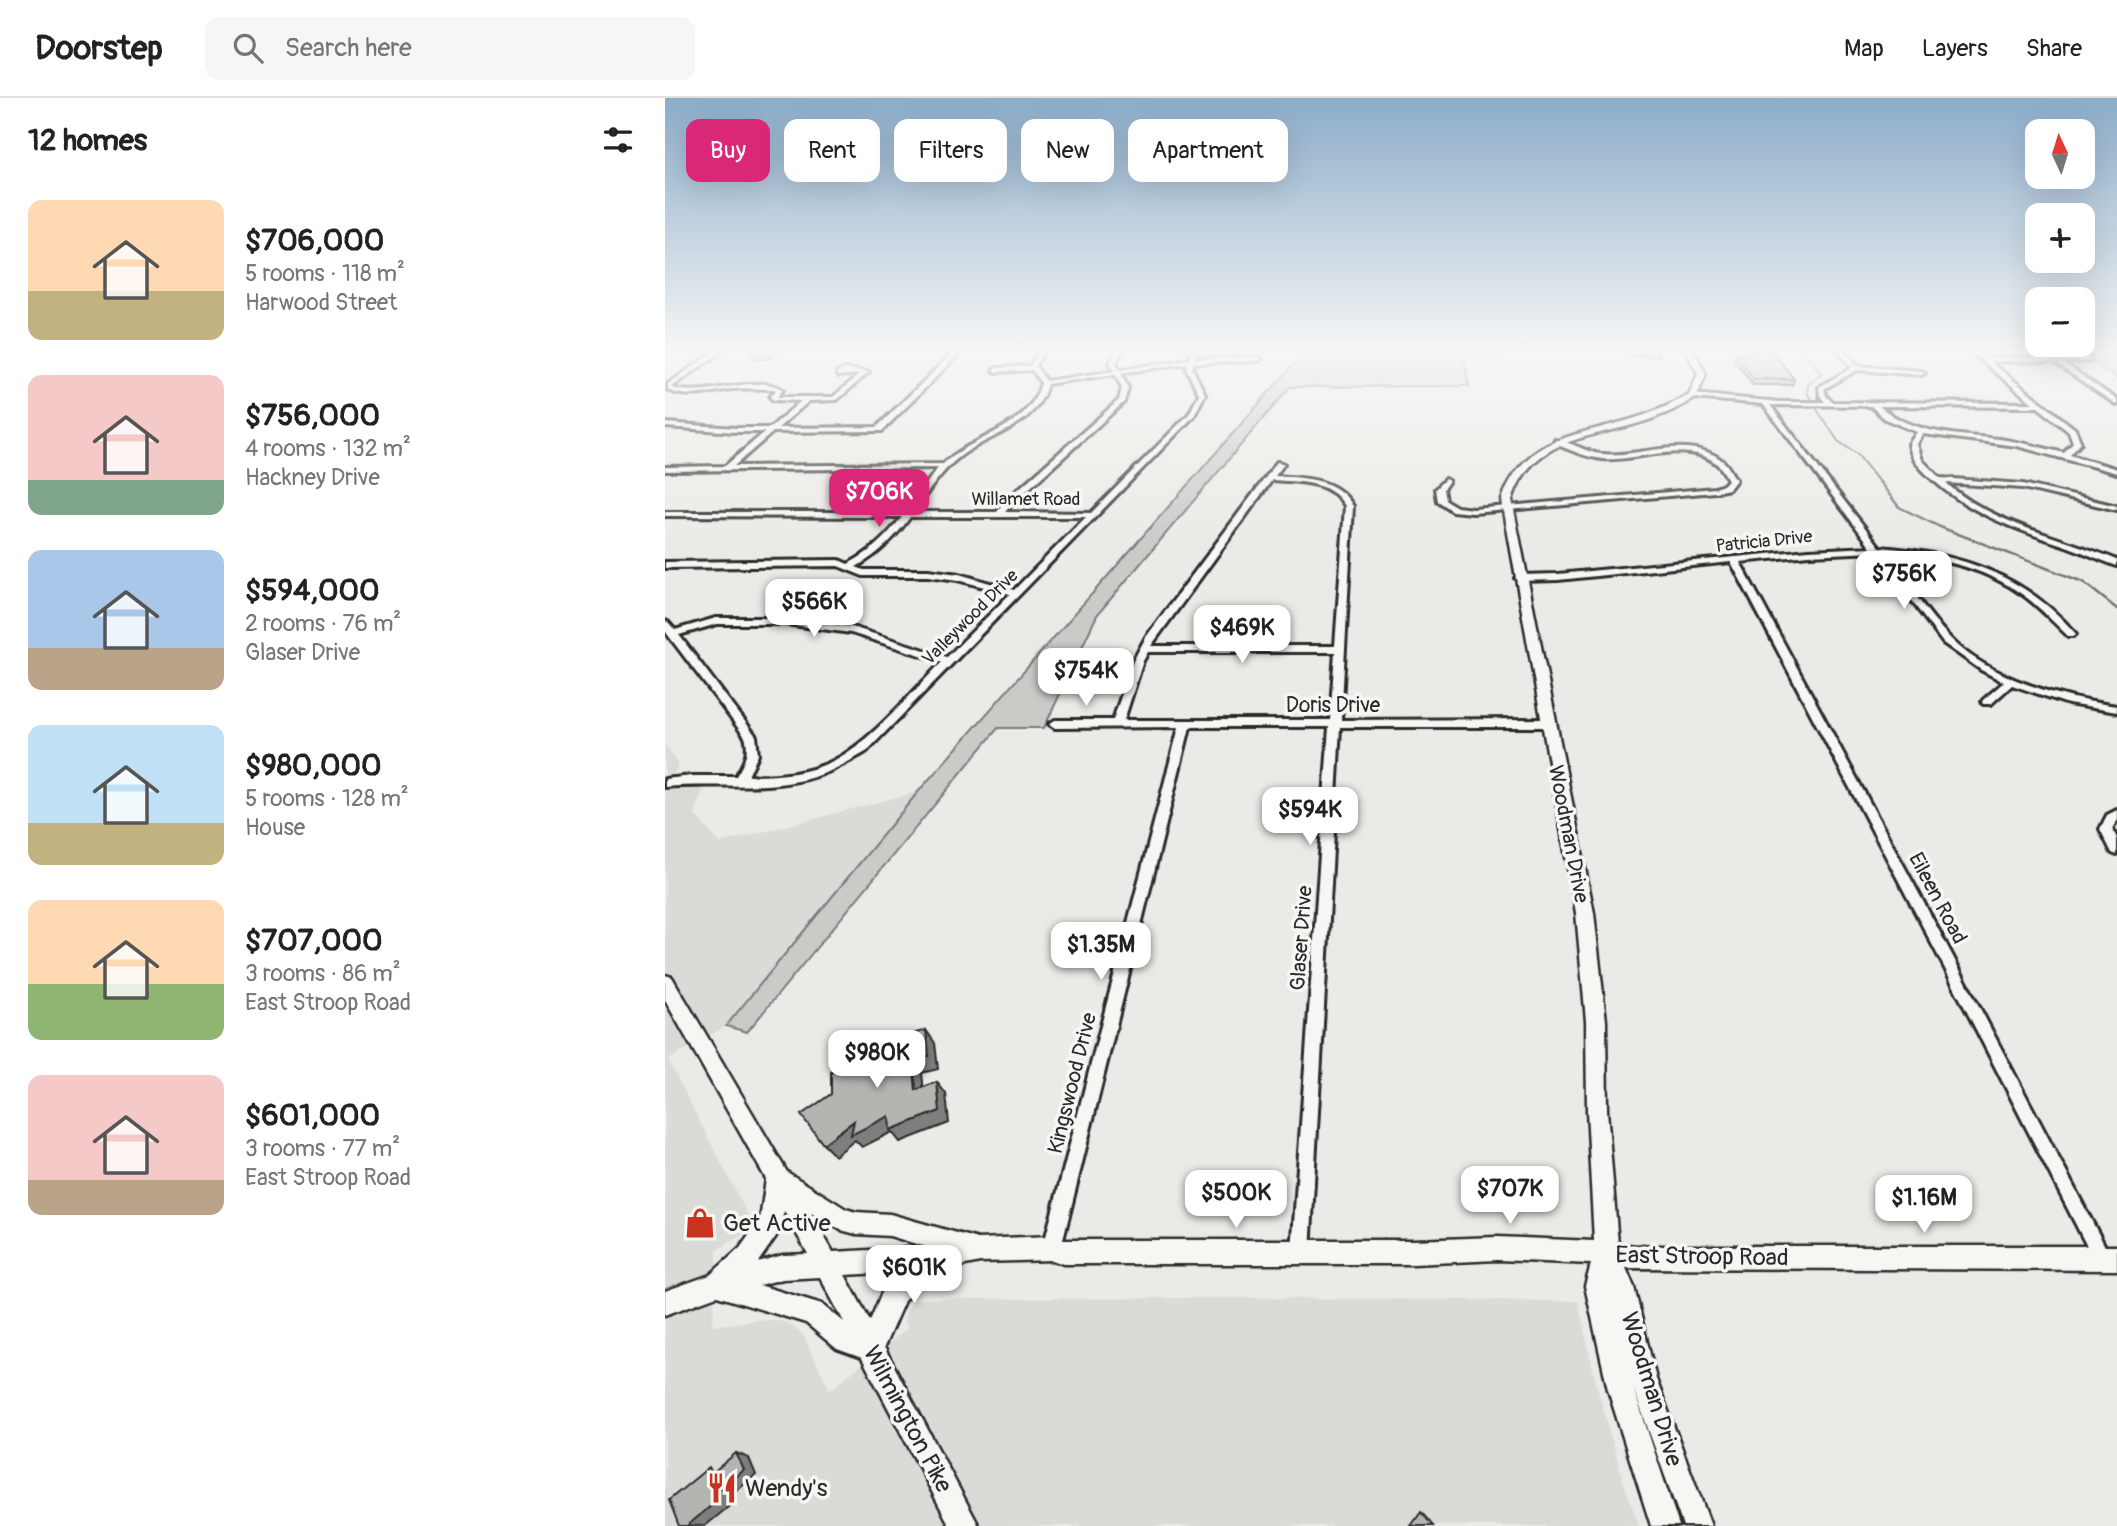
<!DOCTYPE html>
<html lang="en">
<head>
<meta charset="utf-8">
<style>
	:root { --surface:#fff; --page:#f6f6f6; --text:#222; --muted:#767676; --line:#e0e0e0; --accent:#db2777 }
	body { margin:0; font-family:Pangolin,sans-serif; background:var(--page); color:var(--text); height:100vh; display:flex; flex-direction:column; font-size:26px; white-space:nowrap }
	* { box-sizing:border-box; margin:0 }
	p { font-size:23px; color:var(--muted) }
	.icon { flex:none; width:38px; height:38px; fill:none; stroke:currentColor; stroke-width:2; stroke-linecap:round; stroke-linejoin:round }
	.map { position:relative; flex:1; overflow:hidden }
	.sheet { display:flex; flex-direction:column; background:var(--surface); width:665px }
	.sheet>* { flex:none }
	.guide { position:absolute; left:21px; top:21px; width:665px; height:63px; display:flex; gap:14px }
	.needle { width:46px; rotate:356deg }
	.tools { position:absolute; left:1360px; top:21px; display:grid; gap:14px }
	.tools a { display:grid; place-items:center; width:70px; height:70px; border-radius:14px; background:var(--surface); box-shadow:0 7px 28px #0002; font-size:35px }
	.price { position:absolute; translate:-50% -60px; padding:0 16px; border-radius:14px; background:#fff; color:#222; font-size:23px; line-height:46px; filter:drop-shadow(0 2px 4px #0008) }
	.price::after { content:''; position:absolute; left:50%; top:42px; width:21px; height:16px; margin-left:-10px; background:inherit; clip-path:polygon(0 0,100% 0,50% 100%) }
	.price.on { background:var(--accent); color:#fff }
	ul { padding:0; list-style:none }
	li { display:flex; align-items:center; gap:21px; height:175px; padding:0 28px }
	li span { display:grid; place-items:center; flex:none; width:196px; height:140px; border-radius:14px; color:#555 }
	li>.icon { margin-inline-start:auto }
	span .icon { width:84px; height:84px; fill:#fffc; stroke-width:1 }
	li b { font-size:30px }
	h2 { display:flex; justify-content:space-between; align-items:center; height:84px; padding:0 28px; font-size:30px }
	.tag { padding:0 24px; border-radius:14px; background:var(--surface); box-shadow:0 7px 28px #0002; font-size:24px; line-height:63px }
	.tag.on { background:var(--accent); color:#fff }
	header { display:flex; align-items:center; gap:42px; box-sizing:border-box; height:98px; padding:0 35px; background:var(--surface); border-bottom:2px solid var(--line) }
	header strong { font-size:33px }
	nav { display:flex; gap:38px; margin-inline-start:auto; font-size:24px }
	.search { width:490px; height:63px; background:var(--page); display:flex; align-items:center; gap:18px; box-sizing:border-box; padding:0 24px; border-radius:14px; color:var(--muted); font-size:26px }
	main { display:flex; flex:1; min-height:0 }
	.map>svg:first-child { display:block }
	.built { fill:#dadad6 }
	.green { fill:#cacac7; stroke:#7a7a79; stroke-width:2 }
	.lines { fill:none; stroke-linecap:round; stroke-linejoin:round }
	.stream-far1 { stroke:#727270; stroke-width:2 }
	.stream { stroke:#727270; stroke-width:2.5 }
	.minor-casing { stroke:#2b2b2b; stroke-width:6 }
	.major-casing { stroke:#2b2b2b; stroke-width:5 }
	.minor { fill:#f6f6f2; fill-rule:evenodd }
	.major { fill:#f6f6f2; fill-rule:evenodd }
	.wall { fill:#9b9b98; stroke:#2b2b2b; stroke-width:2 }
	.shaded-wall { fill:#7e7e7c; stroke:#2b2b2b; stroke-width:2 }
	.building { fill:#b4b4b1; stroke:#2b2b2b; stroke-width:2 }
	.labels { text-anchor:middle; stroke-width:7; stroke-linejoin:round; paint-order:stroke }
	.far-street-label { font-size:18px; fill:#2b2b2b; stroke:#f6f6f2 }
	.street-label { font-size:21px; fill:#2b2b2b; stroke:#f6f6f2 }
	.near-poi-label { font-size:24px; fill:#2b2b2b; stroke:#f6f6f2; text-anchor:start }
	.near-street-label { font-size:24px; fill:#2b2b2b; stroke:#f6f6f2 }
</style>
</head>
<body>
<header>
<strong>Doorstep</strong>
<div class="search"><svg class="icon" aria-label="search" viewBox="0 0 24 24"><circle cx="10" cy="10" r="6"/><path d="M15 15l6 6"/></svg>Search here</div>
<nav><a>Map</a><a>Layers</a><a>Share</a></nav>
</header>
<main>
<section class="sheet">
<h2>12 homes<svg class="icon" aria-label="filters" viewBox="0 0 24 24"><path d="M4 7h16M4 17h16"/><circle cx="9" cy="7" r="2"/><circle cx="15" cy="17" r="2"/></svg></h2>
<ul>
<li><span style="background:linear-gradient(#ffd9b3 65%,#c2b280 0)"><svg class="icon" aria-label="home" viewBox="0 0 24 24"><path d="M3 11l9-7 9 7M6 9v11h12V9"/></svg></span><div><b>$706,000</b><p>5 rooms · 118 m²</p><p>Harwood Street</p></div></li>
<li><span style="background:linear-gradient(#f6c9c9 75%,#7fa58c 0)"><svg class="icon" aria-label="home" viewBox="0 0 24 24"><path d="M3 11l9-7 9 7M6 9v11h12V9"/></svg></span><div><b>$756,000</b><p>4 rooms · 132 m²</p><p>Hackney Drive</p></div></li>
<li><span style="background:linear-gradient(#a9c7e8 70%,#b9a48a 0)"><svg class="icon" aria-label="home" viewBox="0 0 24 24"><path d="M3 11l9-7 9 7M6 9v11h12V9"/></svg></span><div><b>$594,000</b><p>2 rooms · 76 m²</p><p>Glaser Drive</p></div></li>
<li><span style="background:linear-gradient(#bfe0f5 70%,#c2b280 0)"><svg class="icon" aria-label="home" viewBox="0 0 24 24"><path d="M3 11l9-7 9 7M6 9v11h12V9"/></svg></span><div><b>$980,000</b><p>5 rooms · 128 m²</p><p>House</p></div></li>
<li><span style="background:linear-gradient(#ffd9b3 60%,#8fb573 0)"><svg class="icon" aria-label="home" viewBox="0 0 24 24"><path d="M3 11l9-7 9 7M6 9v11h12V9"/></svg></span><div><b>$707,000</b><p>3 rooms · 86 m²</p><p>East Stroop Road</p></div></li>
<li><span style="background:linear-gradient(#f6c9c9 75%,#b9a48a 0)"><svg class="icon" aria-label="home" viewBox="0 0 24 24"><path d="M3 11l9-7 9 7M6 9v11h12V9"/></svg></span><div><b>$601,000</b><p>3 rooms · 77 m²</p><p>East Stroop Road</p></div></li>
</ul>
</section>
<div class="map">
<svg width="1452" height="1428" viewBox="0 0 1452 1428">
	<rect width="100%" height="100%" fill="#eaeae6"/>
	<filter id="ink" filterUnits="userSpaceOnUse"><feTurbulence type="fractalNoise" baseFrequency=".0143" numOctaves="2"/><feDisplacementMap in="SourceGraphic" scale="14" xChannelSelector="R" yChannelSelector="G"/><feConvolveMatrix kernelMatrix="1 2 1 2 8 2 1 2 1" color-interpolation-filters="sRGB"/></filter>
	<g filter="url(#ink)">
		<!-- built -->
		<path class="built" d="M 0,646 L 14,667 L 7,678 L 38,692 L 30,717 L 55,745 L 253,694 L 61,928 L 3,962 L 85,1121 L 83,1131 L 76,1138 L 52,1152 L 48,1228 L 93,1222 L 112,1222 L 126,1227 L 138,1237 L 165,1292 L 243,1230 L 239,1222 L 241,1212 L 249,1203 L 255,1201 L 582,1200 L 913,1203 L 930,1281 L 959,1386 L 974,1428 L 0,1428 Z"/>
		<!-- green -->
		<path class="green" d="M 642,251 L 838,251 L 839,260 L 799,259 L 804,288 L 625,289 L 432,517 L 379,630 L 333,630 L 82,934 L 61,928 L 253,694 Z
			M 1409,251 L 1452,251 L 1452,281 Z"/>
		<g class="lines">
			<!-- stream-far1 -->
			<path class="stream-far1" d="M 1135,251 L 1157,275 L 1143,286 L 1142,294 L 1147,304 L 1173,343 L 1192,356 L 1214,384"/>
			<!-- stream -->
			<path class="stream" d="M 1213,382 L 1234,409 L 1275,429 L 1418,484 L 1452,511"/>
			<!-- minor casing -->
			<g class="minor-casing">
				<path id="minor" d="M 53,251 L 60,251 L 8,288 L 8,290 C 37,301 96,274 118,292 L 112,299 L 168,299 L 195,276 L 174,278 L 172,277 L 172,275 L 179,271 L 204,274 L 172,302 L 144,303 L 113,330 L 212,329 L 292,251 L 299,251 L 217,333 L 108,334 L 69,368 L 278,366 C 308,337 365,331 376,285 L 367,272 L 331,274 L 328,272 L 331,270 L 365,268 L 375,251 L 381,251 L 370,267 L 381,283 L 449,273 L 445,265 L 452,251 L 458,251 L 451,265 L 454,272 L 524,261 L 527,251 L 533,251 L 530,261 L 594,259 L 597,261 L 594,263 L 529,265 L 527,270 L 540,296 L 529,318 L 201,654 C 185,663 170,672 152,678 C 106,694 49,684 0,689 L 0,681 L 27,678 L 71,678 C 79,665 85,654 80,639 L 0,533 L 0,523 L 3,524 L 10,532 L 51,520 L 120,520 L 187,529 L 282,559 L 345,496 L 293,482 L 263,478 L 198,478 L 173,468 L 0,470 L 0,464 L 174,462 L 183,466 C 206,454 221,439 237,419 L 0,418 L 0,414 L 240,414 L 273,370 L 0,373 L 0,369 L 60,368 L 100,334 L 71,334 L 0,329 L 0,325 L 71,330 L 105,330 L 136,303 L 108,302 L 105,299 L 111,292 L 109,291 C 96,291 82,290 69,291 C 46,293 25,302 3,292 L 3,286 ZM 522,265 L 521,270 L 534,296 L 524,316 L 426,415 L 340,414 L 347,406 L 459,304 L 463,290 L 456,275 ZM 450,276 L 457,290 L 454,302 L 341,402 L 332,414 L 249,414 C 262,395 275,375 293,360 C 323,335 371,331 382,286 ZM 245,419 L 421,419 L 349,492 L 294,476 L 263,472 L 199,472 L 191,469 C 214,456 230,440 245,419 ZM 52,526 L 120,526 L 186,535 L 277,564 C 246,595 206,644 168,663 C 142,676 112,678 83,678 L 93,657 L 91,638 L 14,537 Z
					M 1172,251 L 1178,251 L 1193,268 L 1257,273 L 1260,275 L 1257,277 L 1192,272 L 1159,291 L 1161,298 L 1167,304 L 1368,305 L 1302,251 L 1309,251 L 1319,259 L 1383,260 L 1372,251 L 1379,251 L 1392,260 L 1426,261 L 1424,264 L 1397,264 L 1452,302 L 1452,307 L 1389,264 L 1324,263 L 1410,331 L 1416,345 L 1405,357 L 1452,371 L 1452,375 L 1352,348 L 1258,336 L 1252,346 L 1257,362 L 1275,380 L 1358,386 L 1452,408 L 1452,412 L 1358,390 L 1281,385 C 1328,427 1395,438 1452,462 L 1452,468 C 1435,462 1418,454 1401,448 C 1353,432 1305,416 1267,381 C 1256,371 1246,361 1244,346 L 1252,334 L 1220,321 L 1206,308 L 1105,307 L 1215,449 C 1293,455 1358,475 1411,536 L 1409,538 L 1403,538 C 1388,524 1375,509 1358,497 C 1318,468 1267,458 1219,455 C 1240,481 1262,516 1285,540 C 1323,580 1399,601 1452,608 L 1452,614 L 1403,606 L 1347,587 L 1326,606 L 1318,606 L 1317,604 L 1318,602 L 1339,584 L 1316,572 L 1278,545 L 1210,454 L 1144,457 L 1075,464 L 1287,857 L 1443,1154 L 1446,1160 L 1443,1166 L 1437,1169 L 1431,1166 L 1277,865 L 1066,464 L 893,482 L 855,483 L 850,480 L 855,477 L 893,476 L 1144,452 L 1206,449 L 1098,306 L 1028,300 L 1025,298 L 1028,296 L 1115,304 L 1160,304 L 1155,298 L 1154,289 L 1187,270 ZM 1214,308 L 1373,309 L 1404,334 L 1408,345 L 1399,355 C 1378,350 1356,344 1334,341 C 1291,336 1249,337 1214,308 Z
					M 890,342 C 906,343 921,355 937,356 C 975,360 1026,335 1059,364 C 1064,369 1067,376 1071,382 L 1064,391 L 1050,394 L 808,415 L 787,413 L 772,403 L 770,391 L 780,381 L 784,383 L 778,391 L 780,402 L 792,409 L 808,411 L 1050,390 L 1058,387 L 1063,382 C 1060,377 1058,372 1054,368 C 1027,340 971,364 937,361 C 921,359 905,352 890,346 Z
					M 612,364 L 619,366 L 610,378 C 640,380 672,380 688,408 L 676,622 L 883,621 L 889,625 L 883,629 L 675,629 L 645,1154 L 642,1160 L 636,1163 L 630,1160 L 627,1154 L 664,629 L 525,629 L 396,1150 L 393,1156 L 387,1159 L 381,1156 L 378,1150 L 514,629 L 390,630 L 384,626 L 390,622 L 448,622 L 468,563 L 481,539 ZM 607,382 C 633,384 665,382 680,408 L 670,548 L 486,548 ZM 483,554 L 670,554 L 665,622 L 459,622 L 478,563 Z
					M 1452,712 L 1452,722 L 1447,731 L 1452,740 L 1452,757 L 1447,755 L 1435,731 L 1442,717 Z"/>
			</g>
			<!-- major casing -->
			<g class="major-casing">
				<path id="major" d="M 1020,251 L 1028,251 L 1041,276 L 1031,300 C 1012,311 992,320 971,326 C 918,341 866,342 847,402 L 929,815 L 941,923 L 942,1012 L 953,1146 L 972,1148 L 1452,1148 L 1452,1172 L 961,1170 L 969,1189 L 991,1281 L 1046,1428 L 1018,1428 L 968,1289 L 1014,1428 L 986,1428 L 943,1292 L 920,1188 L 926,1166 L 832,1162 L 748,1166 L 398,1166 L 387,1162 L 315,1164 L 286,1170 L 249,1191 L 239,1203 L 219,1249 L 314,1428 L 285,1428 L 197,1260 L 172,1251 L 141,1225 L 52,1198 L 0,1217 L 0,1193 L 45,1177 L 75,1150 L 95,1122 L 101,1081 L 0,902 L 0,877 L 7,879 L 122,1074 L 181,1111 L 191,1114 L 225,1116 L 313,1141 L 387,1138 L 398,1142 L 748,1142 L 832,1139 L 929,1143 L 922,1012 L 921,923 L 911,815 L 837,402 C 857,340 909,338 964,322 C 985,316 1005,307 1024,297 L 1033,276 ZM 119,1113 L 143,1156 L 118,1157 L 93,1164 L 114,1134 ZM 146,1115 L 176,1132 L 191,1136 L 225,1138 L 261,1149 L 168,1154 ZM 234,1174 L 221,1185 L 205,1223 L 180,1177 ZM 155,1179 L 179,1224 L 157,1206 L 94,1187 L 118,1181 Z"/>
			</g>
			<!-- minor -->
			<use href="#minor" class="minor"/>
			<!-- major -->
			<use href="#major" class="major"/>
		</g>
		<!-- wall -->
		<path class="wall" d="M 85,251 L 118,251 L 104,261 L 90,261 Z
			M 961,251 L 994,251 L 992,258 L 969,258 L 962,254 Z
			M 1081,251 L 1111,251 L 1105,252 L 1129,281 L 1127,287 L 1088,287 L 1069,262 L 1070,256 L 1085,256 Z"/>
		<!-- shaded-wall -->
		<path class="shaded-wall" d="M 100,251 L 118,251 L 104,261 Z
			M 261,932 L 270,945 L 273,971 L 257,975 L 260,1004 L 251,992 L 248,962 Z
			M 272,984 L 281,996 L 284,1025 L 235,1044 L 227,1034 L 197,1049 L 190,1042 L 170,1058 L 158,1046 L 189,1023 Z
			M 71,1355 L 84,1360 L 91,1377 L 64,1399 L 67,1406 L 40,1428 L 22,1428 L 51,1395 Z"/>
		<!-- building -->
		<path class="building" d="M 1087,251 L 1105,251 L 1129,281 L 1089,281 L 1070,256 L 1090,256 Z
			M 261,932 L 264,958 L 248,962 L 251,992 L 272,984 L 275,1013 L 225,1032 L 224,1018 L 186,1037 L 189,1023 L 158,1046 L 136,1017 L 166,996 L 166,974 L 201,962 L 200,950 Z
			M 71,1355 L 79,1372 L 51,1395 L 54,1401 L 22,1428 L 14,1428 L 4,1402 L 44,1369 L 47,1375 Z
			M 756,1414 L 768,1428 L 746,1428 Z"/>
	</g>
	<!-- sky -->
	<linearGradient id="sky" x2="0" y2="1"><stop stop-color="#8bacca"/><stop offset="0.56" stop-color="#f6f6f4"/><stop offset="1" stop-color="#f6f6f4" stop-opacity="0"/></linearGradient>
	<rect width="1452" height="451" fill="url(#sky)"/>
	<!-- icons -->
	<defs>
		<g id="shop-bare" transform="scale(2.415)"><path d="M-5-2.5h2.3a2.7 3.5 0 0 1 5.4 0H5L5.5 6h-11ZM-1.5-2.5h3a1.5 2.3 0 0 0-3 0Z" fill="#c8321e" stroke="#f6f6f2" stroke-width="2.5" paint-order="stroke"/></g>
		<g id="restaurant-bare" transform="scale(2.415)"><path d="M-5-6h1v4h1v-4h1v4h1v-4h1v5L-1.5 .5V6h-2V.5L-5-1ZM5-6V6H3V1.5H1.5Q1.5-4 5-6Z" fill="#c8321e" stroke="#f6f6f2" stroke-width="2.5" paint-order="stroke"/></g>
	</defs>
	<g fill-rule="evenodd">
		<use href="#shop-bare" x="35" y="1125"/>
		<use href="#restaurant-bare" x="57" y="1390"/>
	</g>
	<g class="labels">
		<!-- far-street labels -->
		<g class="far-street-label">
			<text x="361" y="407">Willamet Road</text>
			<text transform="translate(1099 443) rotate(-6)" y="6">Patricia Drive</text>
			<text transform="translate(305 519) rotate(-45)" y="6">Valleywood Drive</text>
		</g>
		<!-- street labels -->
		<g class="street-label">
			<text x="668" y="614">Doris Drive</text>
			<text transform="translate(904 736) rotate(79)" y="7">Woodman Drive</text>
			<text transform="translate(1273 800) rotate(62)" y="7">Eileen Road</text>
			<text transform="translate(636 840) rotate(-86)" y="7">Glaser Drive</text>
			<text transform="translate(407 985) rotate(-76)" y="7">Kingswood Drive</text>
		</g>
		<!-- near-poi labels -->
		<g class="near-poi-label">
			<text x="58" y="1133">Get Active</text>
			<text x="80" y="1398">Wendy's</text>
		</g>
		<!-- near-street labels -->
		<g class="near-street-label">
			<text transform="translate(1037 1158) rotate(1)" y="8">East Stroop Road</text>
			<text transform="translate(987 1291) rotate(73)" y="8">Woodman Drive</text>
			<text transform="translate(243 1321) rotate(62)" y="8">Wilmington Pike</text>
		</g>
	</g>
</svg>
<div class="tools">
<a><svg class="needle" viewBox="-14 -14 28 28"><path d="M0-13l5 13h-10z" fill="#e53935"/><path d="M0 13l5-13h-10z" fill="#767676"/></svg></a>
<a>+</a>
<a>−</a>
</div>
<b class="price on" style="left:214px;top:431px">$706K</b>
<b class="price" style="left:1239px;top:513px">$756K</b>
<b class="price" style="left:149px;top:541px">$566K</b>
<b class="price" style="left:577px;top:567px">$469K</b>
<b class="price" style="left:421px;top:610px">$754K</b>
<b class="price" style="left:645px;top:749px">$594K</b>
<b class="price" style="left:436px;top:884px">$1.35M</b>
<b class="price" style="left:212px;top:992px">$980K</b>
<b class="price" style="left:845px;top:1128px">$707K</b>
<b class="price" style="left:571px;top:1132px">$500K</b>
<b class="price" style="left:1259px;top:1137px">$1.16M</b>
<b class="price" style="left:249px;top:1207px">$601K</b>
<div class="guide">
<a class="tag on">Buy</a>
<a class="tag">Rent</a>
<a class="tag">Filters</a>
<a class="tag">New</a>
<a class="tag">Apartment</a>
</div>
</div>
</main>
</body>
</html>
